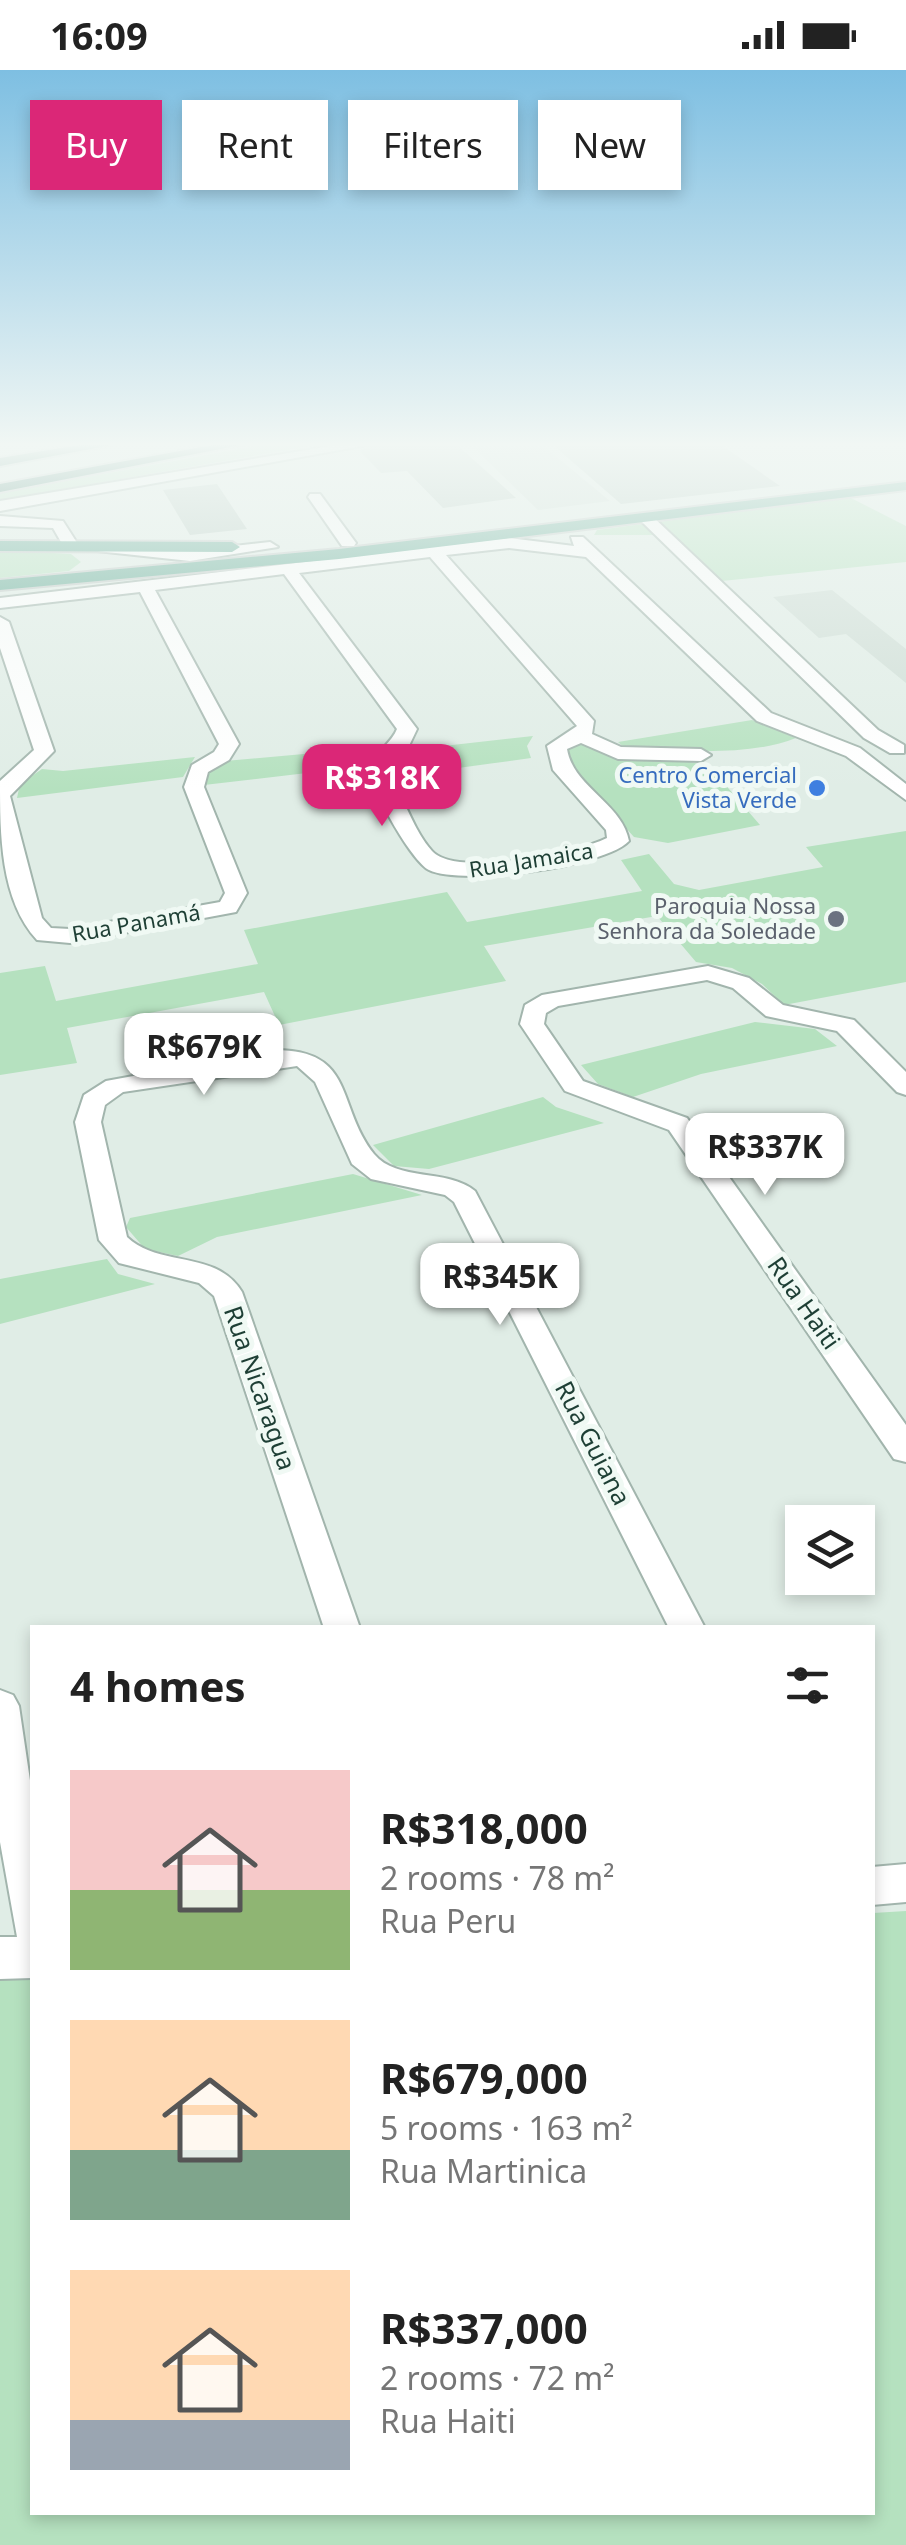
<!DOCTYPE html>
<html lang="en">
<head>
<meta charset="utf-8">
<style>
	:root { --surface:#fff; --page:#f6f6f6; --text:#222; --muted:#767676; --accent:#db2777 }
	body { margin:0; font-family:"Noto Sans",sans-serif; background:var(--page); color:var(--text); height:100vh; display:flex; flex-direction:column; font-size:38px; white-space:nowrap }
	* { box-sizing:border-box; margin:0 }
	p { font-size:32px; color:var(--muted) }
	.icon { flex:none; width:55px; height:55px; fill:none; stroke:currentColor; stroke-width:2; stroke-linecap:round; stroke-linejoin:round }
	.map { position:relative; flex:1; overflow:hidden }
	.panel { position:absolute; left:30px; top:1555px; width:845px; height:890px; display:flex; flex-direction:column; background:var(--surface); border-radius:0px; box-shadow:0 5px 15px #0003 }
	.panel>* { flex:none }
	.guide { position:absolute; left:30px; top:30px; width:848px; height:90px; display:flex; gap:20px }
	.fabs { position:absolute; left:785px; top:1435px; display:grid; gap:20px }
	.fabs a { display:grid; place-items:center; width:90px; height:90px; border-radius:0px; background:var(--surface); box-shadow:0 5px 15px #0003; font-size:50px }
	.price { position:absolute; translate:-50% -85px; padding:0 22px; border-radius:20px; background:#fff; color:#222; font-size:32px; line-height:65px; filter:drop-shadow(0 2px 5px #0008) }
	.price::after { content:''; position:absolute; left:50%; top:60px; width:30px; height:22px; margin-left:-15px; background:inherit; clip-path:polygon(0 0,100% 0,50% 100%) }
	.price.selected { background:var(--accent); color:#fff }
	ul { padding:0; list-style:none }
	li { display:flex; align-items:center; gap:30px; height:250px; padding:0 40px }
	li span { display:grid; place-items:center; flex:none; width:280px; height:200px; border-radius:0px; color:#555 }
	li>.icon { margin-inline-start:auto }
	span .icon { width:120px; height:120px; fill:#fffc; stroke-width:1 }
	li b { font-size:42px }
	h2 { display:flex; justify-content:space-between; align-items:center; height:120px; padding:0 40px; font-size:42px }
	.tag { padding:0 35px; border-radius:0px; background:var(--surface); box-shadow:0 5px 15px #0003; font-size:35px; line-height:90px }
	.tag.selected { background:var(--accent); color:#fff }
	.status { display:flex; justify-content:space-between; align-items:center; height:70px; padding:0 50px; background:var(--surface); direction:ltr }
	.status svg { height:28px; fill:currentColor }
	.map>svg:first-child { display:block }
	.built { fill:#ceddd5 }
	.green { fill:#b5e1bf }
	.building { fill:#b7cbc2 }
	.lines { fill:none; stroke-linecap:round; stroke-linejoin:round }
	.minor-casing { stroke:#a2b5ad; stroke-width:4 }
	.major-casing { stroke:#c0c9c6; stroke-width:4 }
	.highway-casing { stroke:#c0c9c6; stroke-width:4 }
	.minor { fill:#fff; fill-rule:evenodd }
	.major { fill:#5ea892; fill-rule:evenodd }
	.highway { fill:#266f5d; fill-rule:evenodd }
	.shop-dot { fill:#3f7fe0; stroke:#f0f9f4; stroke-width:4 }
	.worship-dot { fill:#6b7280; stroke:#f0f9f4; stroke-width:4 }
	.labels { text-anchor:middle; stroke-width:10; stroke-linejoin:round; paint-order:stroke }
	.far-shop-label { font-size:22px; fill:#366cbe; stroke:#f0f9f4; text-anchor:end }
	.far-street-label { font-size:22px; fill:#1e3f35; stroke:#f0f9f4 }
	.far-worship-label { font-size:22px; fill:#5b616d; stroke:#f0f9f4; text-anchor:end }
	.street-label { font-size:25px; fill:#1e3f35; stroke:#f0f9f4 }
</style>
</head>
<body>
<div class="status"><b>16:09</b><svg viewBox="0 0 49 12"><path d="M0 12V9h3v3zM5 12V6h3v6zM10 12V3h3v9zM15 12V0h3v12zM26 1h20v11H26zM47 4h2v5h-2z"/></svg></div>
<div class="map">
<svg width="906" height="2475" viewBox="0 0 906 2475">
	<rect width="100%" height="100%" fill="#e0ede6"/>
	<!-- built -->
	<path class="built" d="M 470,374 L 541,374 L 610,431 L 538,440 Z
		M 832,520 L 906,579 L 906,613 L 846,564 L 819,568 L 773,527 Z"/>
	<!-- green -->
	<path class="green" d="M 265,374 L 322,374 L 0,430 L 0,423 Z
		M 849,427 L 906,456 L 906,492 L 712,512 L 674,465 L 594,465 L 597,460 Z
		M 0,480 L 71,484 L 81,492 L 69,501 L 0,508 Z
		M 752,650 L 796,668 C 745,688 682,679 627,680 L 618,672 Z
		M 533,666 L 527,676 L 531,688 L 400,706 L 392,704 L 389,697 L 408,680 Z
		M 577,673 L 628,689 L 675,688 L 710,697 L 760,755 L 668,773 L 634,767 L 565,691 L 564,679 Z
		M 381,677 L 366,696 L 204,715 L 206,705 L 225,691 Z
		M 195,687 L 183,707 L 17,728 L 20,714 L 42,699 L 63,701 Z
		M 906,761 L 906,912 L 784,935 L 762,914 L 732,898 L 696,892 L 657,846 L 484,876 L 506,911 L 279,955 L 264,922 L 67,958 L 77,993 L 0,1005 L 0,903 L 45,896 L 56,931 L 258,894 L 244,860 L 447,822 L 467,852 L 642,821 L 621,790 L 649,784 L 674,814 L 699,820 L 823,797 L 806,777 Z
		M 755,952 L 815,959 L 837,976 L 701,1004 L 633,1027 L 598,1014 L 581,995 Z
		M 543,1027 L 556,1037 L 604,1053 L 429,1099 L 394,1096 L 373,1075 Z
		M 353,1104 L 422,1125 L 217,1167 L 178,1186 L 145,1179 L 126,1157 L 130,1148 Z
		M 107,1189 L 118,1204 L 155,1214 L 0,1254 L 0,1209 Z
		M 906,1841 L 906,2475 L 0,2475 L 0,1910 L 32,1908 L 32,2442 L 872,2442 L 873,1843 Z"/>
	<!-- building -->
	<path class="building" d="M 380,374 L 456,374 L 516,428 L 443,438 L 407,401 L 381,403 L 359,380 Z
		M 552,374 L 720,374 L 780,416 L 621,434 Z
		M 217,414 L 247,459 L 190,465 L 163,420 Z"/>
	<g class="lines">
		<!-- minor casing -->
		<g class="minor-casing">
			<path id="minor" d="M 343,374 L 373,374 L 0,441 L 0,431 Z
				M 310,424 L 320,424 L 356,473 L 354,476 L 342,476 L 308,427 Z
				M 641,445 L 651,445 L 878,660 L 904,675 L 904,683 L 890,683 L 864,668 L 641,451 Z
				M 0,446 L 63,451 L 79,476 L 65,479 L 53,458 L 0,456 Z
				M 571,467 L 583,467 L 771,643 L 860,678 L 906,714 L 906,730 L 846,686 L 757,651 L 586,487 L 509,478 L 446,485 L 594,651 L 592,664 L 621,677 L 701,679 L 711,685 L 701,691 L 618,689 L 581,673 L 567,679 C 573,717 622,733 629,771 C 605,797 462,816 429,800 C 412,791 373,723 371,703 C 369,685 391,675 397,659 L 284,504 L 155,520 L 239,674 L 229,690 L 208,702 L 204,717 L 247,823 L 236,842 L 70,873 L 37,870 C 0,830 0,763 0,711 L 34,680 L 0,578 L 0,547 L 9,552 L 54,681 L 10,726 L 42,848 L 51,858 L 70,859 L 220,832 L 225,823 L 184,717 L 192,695 L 214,682 L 219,674 L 140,522 L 0,538 L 0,528 L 509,468 L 574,476 ZM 430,487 L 577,656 L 547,676 L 553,700 L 606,760 L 607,768 C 577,783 456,808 432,781 C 414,761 404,729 391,705 L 393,692 L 407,680 L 417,659 L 299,503 Z
				M 94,472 L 190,481 L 270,472 L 278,477 L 190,491 L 88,480 L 86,477 Z
				M 708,896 L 749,908 L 783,935 L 854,950 L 906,1002 L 906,1025 L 897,1022 L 837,961 L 766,946 L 733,918 L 707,910 L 558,936 L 546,943 L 544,954 L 583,1011 L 687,1048 L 906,1355 L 906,1392 L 894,1389 L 669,1060 L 565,1021 L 520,954 L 525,935 L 542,925 Z
				M 275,980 C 356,980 336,1036 374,1084 C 397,1112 447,1098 475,1121 L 705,1558 L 669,1558 L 454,1132 L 445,1125 L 371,1109 L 352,1094 L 315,1012 L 297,996 L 123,1022 L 105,1035 L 101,1052 L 127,1167 C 159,1198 216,1179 242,1222 L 360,1558 L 324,1558 L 214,1226 L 199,1213 L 119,1193 L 99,1170 L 75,1052 L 84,1025 L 106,1011 Z
				M 0,1620 L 13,1625 L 19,1636 L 32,1724 L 32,1908 L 0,1909 L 0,1867 L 17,1867 L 0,1772 Z
				M 906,1794 L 906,1832 L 872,1835 L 872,1797 Z"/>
		</g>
		<!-- major casing -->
		<g class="major-casing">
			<path id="major" d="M 906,412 L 906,420 L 339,489 L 0,520 L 0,510 L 339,479 Z
				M 0,471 L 232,472 L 240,477 L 232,482 L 0,481 Z"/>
		</g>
		<!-- highway casing -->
		<g class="highway-casing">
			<path id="highway" d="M 86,374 L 117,374 L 0,396 L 0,388 Z
				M 218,374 L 246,374 L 0,422 L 0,414 Z"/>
		</g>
		<!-- minor -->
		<use href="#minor" class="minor"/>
		<!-- major -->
		<use href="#major" class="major"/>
		<!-- highway -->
		<use href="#highway" class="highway"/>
	</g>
	<!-- sky -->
	<linearGradient id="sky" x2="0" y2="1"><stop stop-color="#7ebfe2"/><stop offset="0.52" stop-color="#f1f7f4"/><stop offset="1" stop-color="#f1f7f4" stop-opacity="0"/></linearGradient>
	<rect width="906" height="720" fill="url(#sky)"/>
	<!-- markers -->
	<circle class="shop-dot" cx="817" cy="718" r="10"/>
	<circle class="worship-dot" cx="836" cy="849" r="10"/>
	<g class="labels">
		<!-- far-shop labels -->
		<g class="far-shop-label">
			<text x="797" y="713">Centro Comercial<tspan x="797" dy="25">Vista Verde</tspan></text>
		</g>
		<!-- far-street labels -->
		<g class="far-street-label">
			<text transform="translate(531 790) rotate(-9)" y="8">Rua Jamaica</text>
			<text transform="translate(136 853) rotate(-10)" y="8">Rua Panamá</text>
		</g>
		<!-- far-worship labels -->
		<g class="far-worship-label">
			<text x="816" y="844">Paroquia Nossa<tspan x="816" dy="25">Senhora da Soledade</tspan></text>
		</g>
		<!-- street labels -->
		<g class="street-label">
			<text transform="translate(804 1233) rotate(55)" y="9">Rua Haiti</text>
			<text transform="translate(260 1318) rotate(71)" y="9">Rua Nicaragua</text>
			<text transform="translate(593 1373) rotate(63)" y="9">Rua Guiana</text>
		</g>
	</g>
</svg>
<div class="fabs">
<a><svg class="icon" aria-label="layers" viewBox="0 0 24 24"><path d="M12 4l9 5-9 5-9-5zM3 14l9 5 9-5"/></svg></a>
</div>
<b class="price selected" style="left:382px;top:759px">R$318K</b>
<b class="price" style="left:204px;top:1028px">R$679K</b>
<b class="price" style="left:765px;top:1128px">R$337K</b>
<b class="price" style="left:500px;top:1258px">R$345K</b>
<div class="guide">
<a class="tag selected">Buy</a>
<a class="tag">Rent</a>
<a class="tag">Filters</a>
<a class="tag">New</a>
</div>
<section class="panel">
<h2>4 homes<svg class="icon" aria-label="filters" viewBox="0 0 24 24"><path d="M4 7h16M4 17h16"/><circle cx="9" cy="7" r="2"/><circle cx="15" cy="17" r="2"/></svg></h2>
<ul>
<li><span style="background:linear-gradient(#f6c9c9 60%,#8fb573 0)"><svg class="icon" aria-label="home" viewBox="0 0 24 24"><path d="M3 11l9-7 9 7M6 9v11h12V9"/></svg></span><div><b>R$318,000</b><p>2 rooms · 78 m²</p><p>Rua Peru</p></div></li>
<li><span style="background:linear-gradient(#ffd9b3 65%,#7fa58c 0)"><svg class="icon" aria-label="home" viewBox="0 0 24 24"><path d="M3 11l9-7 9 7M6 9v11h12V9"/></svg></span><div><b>R$679,000</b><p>5 rooms · 163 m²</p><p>Rua Martinica</p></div></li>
<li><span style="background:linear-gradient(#ffd9b3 75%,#9aa5b1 0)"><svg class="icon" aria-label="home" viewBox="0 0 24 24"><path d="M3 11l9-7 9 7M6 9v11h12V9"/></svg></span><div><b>R$337,000</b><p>2 rooms · 72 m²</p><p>Rua Haiti</p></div></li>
</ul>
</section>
</div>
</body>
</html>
